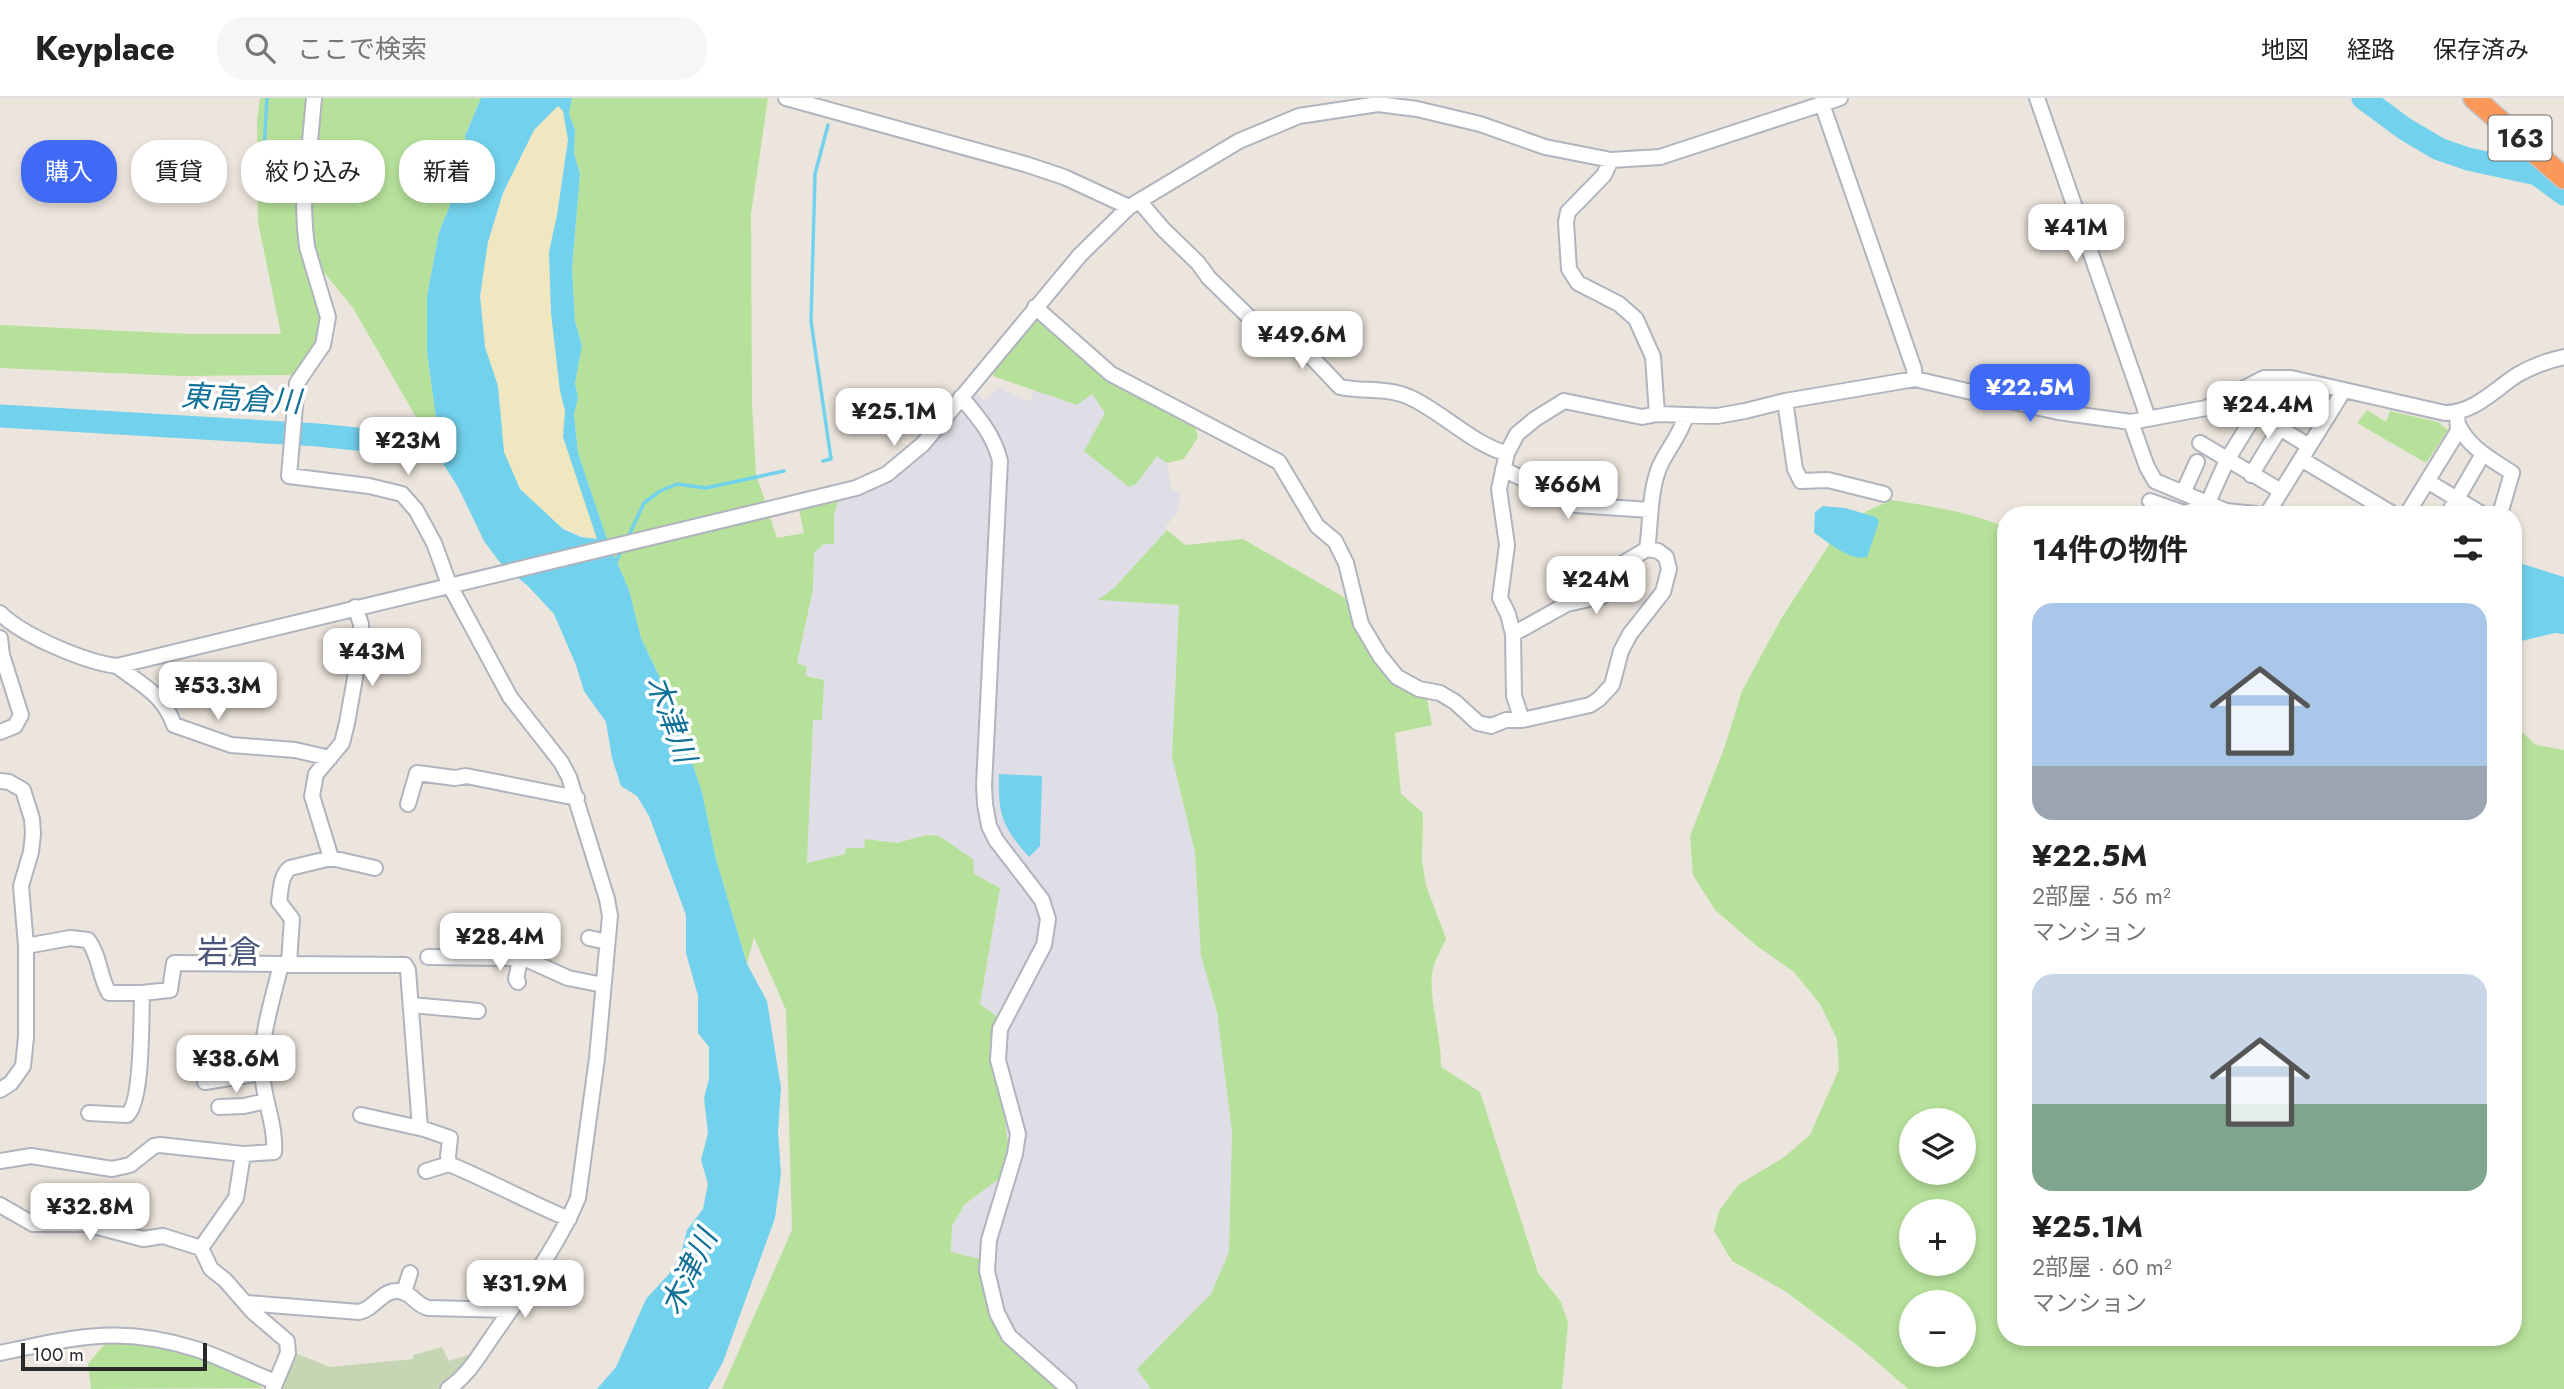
<!DOCTYPE html>
<html lang="ja">
<head>
<meta charset="utf-8">
<style>
	:root { --surface:#fff; --page:#f6f6f6; --text:#222; --muted:#767676; --line:#e0e0e0; --accent:#406af5 }
	body { margin:0; font-family:Jost,"Noto Sans JP",sans-serif; background:var(--page); color:var(--text); height:100vh; display:flex; flex-direction:column; font-size:26px; white-space:nowrap }
	* { box-sizing:border-box; margin:0 }
	p { font-size:23px; color:var(--muted) }
	.icon { flex:none; width:38px; height:38px; fill:none; stroke:currentColor; stroke-width:2; stroke-linecap:round; stroke-linejoin:round }
	.map { position:relative; flex:1; overflow:hidden }
	.sheet { position:absolute; left:1997px; top:408px; width:525px; height:840px; display:flex; flex-direction:column; background:var(--surface); border-radius:28px; box-shadow:0 4px 10px #0003 }
	.sheet>* { flex:none }
	.top-card { position:absolute; left:21px; top:42px; width:665px; height:63px; display:flex; gap:14px }
	.controls { position:absolute; left:1899px; top:1010px; display:grid; gap:14px }
	.controls a { display:grid; place-items:center; width:77px; height:77px; border-radius:50%; background:var(--surface); box-shadow:0 4px 10px #0003; font-size:35px }
	.scale { position:absolute; left:21px; bottom:18px; width:186px; box-sizing:border-box; padding-left:7px; border:4px solid #2a2a2a; border-top:0; font-size:19px; line-height:24px; white-space:nowrap; color:#2a2a2a; -webkit-text-stroke:5px #fff; paint-order:stroke }
	.price { position:absolute; translate:-50% -60px; padding:0 16px; border-radius:14px; background:#fff; color:#222; font-size:23px; line-height:46px; filter:drop-shadow(0 2px 4px #0008) }
	.price::after { content:''; position:absolute; left:50%; top:42px; width:21px; height:16px; margin-left:-10px; background:inherit; clip-path:polygon(0 0,100% 0,50% 100%) }
	.price.selected { background:var(--accent); color:#fff }
	ul { padding:0; list-style:none }
	li { display:grid; align-content:center; gap:14px; height:371px; padding:0 35px }
	li span { display:grid; place-items:center; height:217px; border-radius:21px; color:#555 }
	li>.icon { margin-inline-start:auto }
	span .icon { width:126px; height:126px; fill:#fffc; stroke-width:1 }
	li b { font-size:30px }
	h2 { display:flex; justify-content:space-between; align-items:center; height:84px; padding:0 35px; font-size:30px }
	.tag { padding:0 24px; border-radius:28px; background:var(--surface); box-shadow:0 4px 10px #0003; font-size:24px; line-height:63px }
	.tag.selected { background:var(--accent); color:#fff }
	header { display:flex; align-items:center; gap:42px; box-sizing:border-box; height:98px; padding:0 35px; background:var(--surface); border-bottom:2px solid var(--line) }
	header strong { font-size:33px }
	nav { display:flex; gap:38px; margin-inline-start:auto; font-size:24px }
	.search { width:490px; height:63px; background:var(--page); display:flex; align-items:center; gap:18px; box-sizing:border-box; padding:0 24px; border-radius:28px; color:var(--muted); font-size:26px }
	.map>svg:first-child { display:block }
	.industrial { fill:#dfdde5 }
	.green { fill:#b6e19a; fill-rule:evenodd }
	.sand { fill:#f0e7c0 }
	.cemetery { fill:#c6d5b4 }
	.water { fill:#72d1ec; fill-rule:evenodd }
	.lines { fill:none; stroke-linecap:round; stroke-linejoin:round }
	.stream { stroke:#72d1ec; stroke-width:3.5 }
	.river { stroke:#72d1ec; stroke-width:23 }
	.minor-casing { stroke:#b0b4be; stroke-width:18 }
	.highway-casing { stroke:#c3c3c3; stroke-width:24 }
	.minor { stroke:#fff; stroke-width:14 }
	.highway { stroke:#fa985a; stroke-width:21 }
	.labels { text-anchor:middle; stroke-width:7; stroke-linejoin:round; paint-order:stroke }
	.shield { fill:#fff; stroke:#6a6a6a; stroke-width:2 }
	.shield-label { font-size:26px; font-weight:bold; fill:#2a2a2a }
	.water-label { font-size:30px; font-style:italic; fill:#117098; stroke:#fff }
	.quarter-label { font-size:32px; fill:#4c567a; stroke:#fff }
</style>
</head>
<body>
<header>
<strong>Keyplace</strong>
<div class="search"><svg class="icon" aria-label="search" viewBox="0 0 24 24"><circle cx="10" cy="10" r="6"/><path d="M15 15l6 6"/></svg>ここで検索</div>
<nav><a>地図</a><a>経路</a><a>保存済み</a></nav>
</header>
<div class="map">
<svg width="2564" height="1291" viewBox="0 0 2564 1291">
	<rect width="100%" height="100%" fill="#ece5dd"/>
	<!-- industrial -->
	<path class="industrial" d="M 998,289 L 1029,304 L 1035,292 L 1077,307 L 1091,295 L 1105,315 L 1084,354 L 1136,386 L 1157,358 L 1167,365 L 1171,390 L 1181,397 L 1176,417 L 1165,429 L 1167,432 L 1115,489 L 1099,502 L 1179,507 L 1172,659 L 1195,754 L 1201,858 L 1217,914 L 1232,1033 L 1229,1154 L 1211,1196 L 1137,1271 L 1151,1291 L 1058,1291 L 1002,1239 L 993,1225 L 982,1188 L 979,1161 L 951,1155 L 952,1128 L 965,1106 L 999,1081 L 995,982 L 989,952 L 996,918 L 980,906 L 1000,790 L 974,776 L 926,737 L 897,745 L 866,741 L 864,750 L 807,766 L 813,621 L 822,622 L 824,582 L 805,578 L 797,566 L 813,491 L 814,455 L 824,446 L 834,446 L 834,416 L 839,401 L 892,381 L 922,358 L 974,292 L 984,303 Z"/>
	<!-- green -->
	<path class="green" d="M 260,0 L 306,0 L 297,131 L 304,170 L 321,217 L 316,243 L 292,277 L 181,278 L 0,270 L 0,227 L 189,236 L 281,236 L 258,124 L 257,23 Z
		M 320,0 L 481,0 L 465,37 L 469,50 L 457,56 L 449,110 L 439,134 L 427,198 L 427,254 L 442,364 L 353,210 L 322,172 L 314,150 L 311,109 Z
		M 572,0 L 768,0 L 751,116 L 752,306 L 756,376 L 777,440 L 804,435 L 799,411 L 839,401 L 834,416 L 834,446 L 824,446 L 814,455 L 813,491 L 797,565 L 807,569 L 805,578 L 824,582 L 822,622 L 813,622 L 807,765 L 845,756 L 846,750 L 864,750 L 865,741 L 897,745 L 926,737 L 939,738 L 973,761 L 974,776 L 1000,790 L 980,906 L 996,918 L 989,952 L 1004,1016 L 1008,1046 L 999,1081 L 965,1106 L 952,1128 L 951,1154 L 979,1161 C 982,1183 984,1205 993,1225 C 1004,1249 1038,1275 1058,1291 L 722,1291 L 792,1132 L 786,912 L 754,839 L 747,866 L 716,761 L 702,694 L 671,603 L 641,540 L 629,492 L 606,438 L 578,355 L 574,316 L 578,300 L 575,285 L 582,248 L 575,223 L 572,171 L 580,76 L 574,55 L 575,32 L 569,16 Z
		M 1033,218 L 1041,219 L 1066,243 L 1193,322 L 1198,339 L 1184,361 L 1167,365 L 1157,358 L 1136,386 L 1129,389 L 1084,353 L 1105,315 L 1092,296 L 1077,307 L 993,278 L 992,269 Z
		M 2367,312 L 2386,324 L 2390,313 L 2438,324 L 2448,332 L 2426,365 L 2357,325 Z
		M 1891,402 C 1930,408 1969,414 2005,429 L 2006,1239 L 2513,1239 L 2513,626 L 2536,647 L 2564,652 L 2564,1291 L 1908,1291 L 1861,1250 L 1785,1193 L 1732,1163 L 1714,1133 L 1719,1113 L 1738,1087 L 1783,1060 L 1810,1037 L 1839,971 L 1837,941 L 1820,906 L 1794,874 L 1757,848 L 1715,812 L 1693,777 L 1690,738 L 1725,648 L 1742,593 L 1781,521 L 1836,436 L 1867,413 ZM 1911,1022 L 1964,1022 L 1964,1074 L 1911,1074 ZM 1911,1113 L 1964,1113 L 1964,1166 L 1911,1166 ZM 1911,1204 L 1964,1204 L 1964,1256 L 1911,1256 Z
		M 1167,432 L 1185,447 L 1243,441 L 1347,501 L 1357,528 L 1379,561 L 1426,596 L 1432,627 L 1395,635 L 1401,696 L 1423,715 L 1422,763 L 1426,787 L 1446,841 C 1442,850 1435,861 1433,871 C 1427,896 1442,940 1441,969 L 1480,994 L 1538,1175 L 1561,1204 L 1568,1225 L 1562,1291 L 1151,1291 L 1137,1271 L 1211,1196 L 1229,1154 L 1232,1033 L 1217,914 L 1201,858 L 1195,754 L 1172,659 L 1179,507 L 1098,502 L 1115,489 Z
		M 113,1242 L 182,1252 L 258,1283 L 263,1290 L 91,1291 L 88,1266 L 103,1248 Z"/>
	<!-- sand -->
	<path class="sand" d="M 558,8 L 563,13 L 568,42 L 557,117 L 549,154 L 551,215 L 560,293 L 565,313 L 563,339 L 598,442 C 557,437 511,393 503,352 C 499,331 502,309 498,289 C 495,275 487,262 485,248 C 473,187 489,123 516,68 C 521,56 527,41 535,30 C 542,22 550,15 558,8 Z"/>
	<!-- cemetery -->
	<path class="cemetery" d="M 442,1249 L 449,1263 L 475,1255 L 454,1282 L 439,1291 L 278,1291 L 295,1255 L 330,1269 L 413,1261 L 413,1257 Z"/>
	<!-- water -->
	<path class="water" d="M 481,0 L 572,0 L 569,16 L 575,32 L 574,55 L 580,76 L 572,171 L 575,223 L 582,248 L 575,285 L 578,300 L 574,316 L 578,355 L 606,438 L 629,492 L 641,540 L 671,603 L 702,694 L 716,761 L 747,866 L 767,903 L 781,990 L 778,1034 L 781,1076 L 775,1120 L 723,1264 L 708,1291 L 597,1291 L 616,1269 L 646,1201 L 669,1176 L 681,1156 L 687,1132 L 703,1111 L 708,1086 L 701,1062 L 708,1035 L 704,1000 L 709,981 L 709,949 L 698,935 L 698,898 L 686,855 L 686,817 L 649,718 L 637,698 L 621,688 L 612,660 L 606,624 L 584,593 L 576,567 L 554,516 L 527,487 L 501,466 L 484,443 L 458,389 L 442,364 L 427,254 L 427,198 L 439,134 L 449,110 L 457,56 L 468,50 L 465,38 ZM 558,8 L 563,13 L 568,42 L 557,117 L 549,154 L 551,215 L 560,293 L 565,313 L 563,339 L 597,441 L 581,439 L 563,431 L 520,391 L 504,354 L 498,288 L 485,249 L 480,198 L 488,144 L 503,95 L 534,32 Z
		M 1823,408 L 1845,410 L 1876,419 L 1879,424 L 1867,459 C 1851,464 1827,443 1814,435 L 1815,414 Z
		M 2513,463 L 2564,479 L 2564,536 L 2555,535 L 2513,545 Z
		M 999,676 L 1042,678 L 1040,748 L 1029,759 C 1002,728 998,717 999,676 Z"/>
	<g class="lines">
		<!-- stream -->
		<path class="stream" d="M 263,70 L 267,0
			M 442,89 L 454,91
			M 823,363 L 831,361 L 811,223 L 815,76 L 828,27
			M 627,441 L 644,405 L 660,393 L 677,386 L 706,390 L 784,373
			M 615,466 L 622,451"/>
		<!-- river -->
		<path class="river" d="M 2363,0 L 2405,31 L 2439,51 L 2468,61 L 2537,76 L 2564,96
			M 0,318 L 318,337 L 471,353"/>
		<!-- minor casing -->
		<g class="minor-casing">
			<path id="minor" d="M 314,0 L 304,108 L 305,130 L 307,149 L 328,219 L 323,247 L 297,285 L 289,378 L 369,388 L 402,396 L 416,412 L 434,445 L 449,486 L 510,599 L 561,664 L 569,679 L 607,801 L 610,818 L 597,960 L 578,1100 C 558,1148 525,1191 496,1233 C 481,1254 469,1277 448,1291
				M 786,0 L 1025,66 L 1064,79 L 1129,109
				M 2037,0 L 2148,320
				M 1822,6 L 1914,271 L 1915,281
				M 1611,62 L 1604,77 L 1568,114 L 1566,124 L 1569,171 L 1578,185 L 1619,206 L 1636,221 L 1653,259 L 1657,316
				M 1140,104 L 1163,131 L 1198,165 L 1209,180 L 1253,223 L 1279,234 L 1301,248 L 1340,289 C 1362,294 1387,289 1409,299 C 1438,311 1478,350 1507,355
				M 1035,209 L 1111,276 L 1279,364 L 1317,428 L 1335,443 L 1346,465 L 1361,526 L 1380,558 L 1397,579 L 1419,591 L 1440,595 L 1455,604 L 1478,625 L 1491,628 L 1506,622 L 1522,622 L 1590,607 L 1599,601 L 1612,587 L 1621,553 L 1630,536 L 1663,494 L 1669,471 L 1666,459 L 1658,453 L 1647,451 C 1651,425 1649,396 1659,370 C 1667,351 1681,337 1686,317
				M 961,299 C 978,319 994,337 1000,363 L 984,688 L 985,706 L 989,728 L 996,742 L 1042,802 L 1048,821 L 1044,847 L 1000,931 L 998,962 L 1018,1036 L 1015,1056 L 989,1142 L 987,1173 L 997,1215 L 1009,1238 L 1069,1291
				M 1785,303 L 1795,371 L 1801,383 L 1828,382 L 1884,396
				M 2244,308 L 2309,348
				M 2131,324 L 2147,369 L 2155,383 L 2226,413 L 2256,416
				M 2459,328 C 2469,350 2493,362 2512,375 L 2500,416
				M 2278,329 L 2301,292
				M 2200,345 L 2281,393
				M 2301,361 L 2393,416
				M 1503,371 L 1576,407 L 1650,412
				M 2251,377 L 2280,330
				M 2427,383 L 2482,416
				M 2183,395 L 2197,364
				M 2150,403 L 2184,415 L 2206,409 L 2227,362 L 2256,315
				M 2267,416 L 2344,292
				M 2407,416 L 2458,333 L 2457,315
				M 2448,416 L 2483,356
				M 0,515 C 23,538 85,564 117,568 L 856,390 L 887,376 L 923,346 L 1080,157 L 1129,109 L 1239,43 L 1299,18 L 1378,6 L 1417,11 L 1480,26 L 1545,49 L 1611,62 L 1660,59 L 1840,0
				M 1513,536 L 1567,506 L 1603,498 L 1607,494 L 1617,469 L 1647,451
				M 0,540 L 2,557 L 21,617 L 15,628 L 0,634
				M 117,568 C 142,587 164,597 174,627 L 231,647 L 295,652 L 330,660
				M 1522,622 L 1514,598 L 1513,536 L 1508,516 L 1500,500 L 1507,447 L 1499,391 L 1507,355 L 1517,336 L 1535,321 L 1564,303 L 1642,319 L 1657,316 L 1717,318 L 1745,313 L 1785,303 L 1915,281 L 2058,314 L 2131,324 L 2206,310 L 2264,280 L 2291,280 L 2445,315 C 2474,315 2494,292 2517,277 C 2531,269 2549,262 2564,259
				M 0,683 L 9,684 L 23,692 L 32,721 L 33,736 L 31,754 L 21,788 L 26,848 L 26,939 L 23,968 L 11,985 L 0,992
				M 408,706 L 417,675 L 455,680 L 466,678 L 577,700
				M 331,760 L 312,698 L 316,676 L 342,645 L 347,625 L 361,546 L 361,526 L 355,509
				M 589,840 L 607,844
				M 26,848 L 70,840 L 88,842 C 100,858 99,878 109,895 L 142,895 C 141,917 143,1005 127,1017 L 89,1015
				M 428,859 L 512,860 L 528,862 L 568,880 L 603,887
				M 524,862 L 527,841
				M 289,865 L 292,821 L 279,804 C 281,792 280,778 290,770 L 331,760 L 375,770
				M 518,884 L 516,881 L 520,861
				M 142,895 L 170,892 L 174,865 L 405,867 L 408,872 L 420,1030
				M 411,907 L 478,913
				M 205,984 L 262,975
				M 219,1009 L 244,1008 L 266,1003
				M 361,1017 L 424,1031 L 450,1040 L 448,1058 L 449,1066 C 490,1083 528,1104 569,1121
				M 243,1056 L 236,1100 L 201,1150 L 211,1171 L 225,1182 L 253,1214 L 287,1243 L 288,1255 L 273,1291
				M 0,1063 L 31,1058 L 112,1071 L 130,1067 L 154,1048 L 160,1047 L 243,1056 L 274,1054 C 276,1026 263,1001 262,973 C 260,938 273,901 281,866
				M 426,1073 L 449,1066
				M 0,1107 L 33,1126 L 86,1126 L 143,1141 L 163,1138 L 201,1150
				M 404,1194 L 410,1175
				M 246,1205 L 359,1214 C 376,1211 384,1186 405,1195 C 415,1199 417,1208 429,1210 L 510,1212
				M 0,1255 C 75,1239 120,1227 196,1251 C 223,1260 249,1274 276,1284"/>
		</g>
		<!-- highway casing -->
		<g class="highway-casing">
			<path id="highway" d="M 2474,0 L 2564,80"/>
		</g>
		<!-- minor -->
		<use href="#minor" class="minor"/>
		<!-- highway -->
		<use href="#highway" class="highway"/>
	</g>
	<g class="labels">
		<!-- shield labels -->
		<rect class="shield" x="2488.5" y="17.5" width="63" height="45" rx="5"/>
		<g class="shield-label">
			<text x="2520" y="49">163</text>
		</g>
		<!-- water labels -->
		<g class="water-label">
			<text transform="translate(241 301) rotate(3)" y="10">東高倉川</text>
			<text transform="translate(671 621) rotate(70)" y="10">木津川</text>
			<text transform="translate(689 1174) rotate(-64)" y="10">木津川</text>
		</g>
		<!-- quarter labels -->
		<g class="quarter-label">
			<text x="229" y="865">岩倉</text>
		</g>
	</g>
</svg>
<div class="controls">
<a><svg class="icon" aria-label="layers" viewBox="0 0 24 24"><path d="M12 4l9 5-9 5-9-5zM3 14l9 5 9-5"/></svg></a>
<a>+</a>
<a>−</a>
</div>
<div class="scale">100 m</div>
<b class="price" style="left:2076px;top:166px">¥41M</b>
<b class="price" style="left:1302px;top:273px">¥49.6M</b>
<b class="price selected" style="left:2030px;top:326px">¥22.5M</b>
<b class="price" style="left:2268px;top:343px">¥24.4M</b>
<b class="price" style="left:894px;top:350px">¥25.1M</b>
<b class="price" style="left:408px;top:379px">¥23M</b>
<b class="price" style="left:1568px;top:423px">¥66M</b>
<b class="price" style="left:1596px;top:518px">¥24M</b>
<b class="price" style="left:372px;top:590px">¥43M</b>
<b class="price" style="left:218px;top:624px">¥53.3M</b>
<b class="price" style="left:500px;top:875px">¥28.4M</b>
<b class="price" style="left:236px;top:997px">¥38.6M</b>
<b class="price" style="left:90px;top:1145px">¥32.8M</b>
<b class="price" style="left:525px;top:1222px">¥31.9M</b>
<div class="top-card">
<a class="tag selected">購入</a>
<a class="tag">賃貸</a>
<a class="tag">絞り込み</a>
<a class="tag">新着</a>
</div>
<section class="sheet">
<h2>14件の物件<svg class="icon" aria-label="filters" viewBox="0 0 24 24"><path d="M4 7h16M4 17h16"/><circle cx="9" cy="7" r="2"/><circle cx="15" cy="17" r="2"/></svg></h2>
<ul>
<li><span style="background:linear-gradient(#a9c7e8 75%,#9aa5b1 0)"><svg class="icon" aria-label="home" viewBox="0 0 24 24"><path d="M3 11l9-7 9 7M6 9v11h12V9"/></svg></span><div><b>¥22.5M</b><p>2部屋 · 56 m²</p><p>マンション</p></div></li>
<li><span style="background:linear-gradient(#c9d6e8 60%,#7fa58c 0)"><svg class="icon" aria-label="home" viewBox="0 0 24 24"><path d="M3 11l9-7 9 7M6 9v11h12V9"/></svg></span><div><b>¥25.1M</b><p>2部屋 · 60 m²</p><p>マンション</p></div></li>
</ul>
</section>
</div>
</body>
</html>
